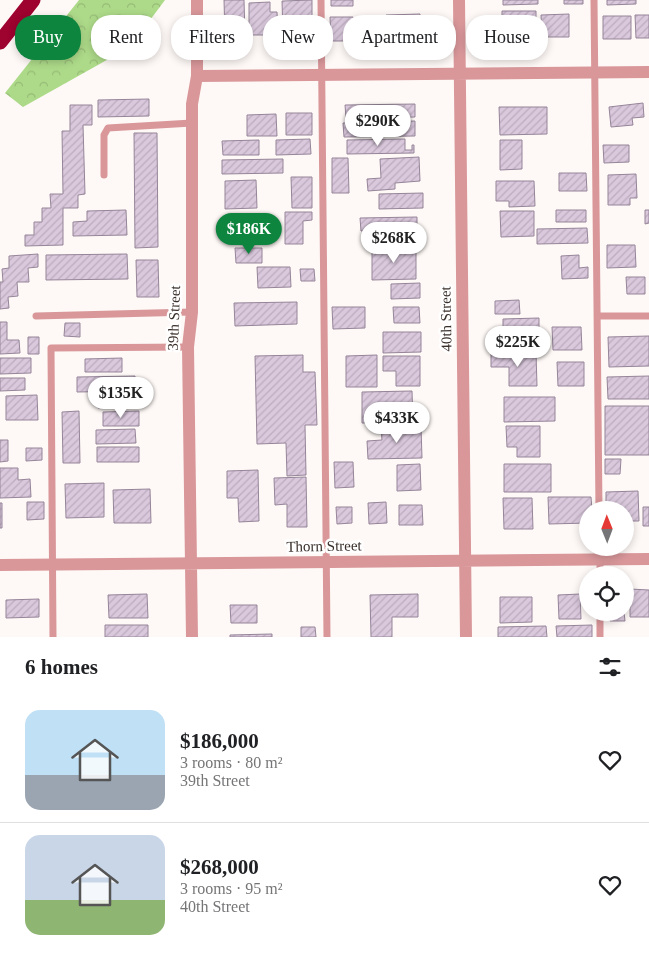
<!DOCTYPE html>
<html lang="en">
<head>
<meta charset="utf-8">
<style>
	:root { --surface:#fff; --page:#f2f2f2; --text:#202124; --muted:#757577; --line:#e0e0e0; --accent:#0e853e }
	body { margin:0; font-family:Georgia,serif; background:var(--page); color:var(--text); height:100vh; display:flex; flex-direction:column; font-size:19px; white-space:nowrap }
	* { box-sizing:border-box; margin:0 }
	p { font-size:16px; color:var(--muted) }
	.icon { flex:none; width:28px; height:28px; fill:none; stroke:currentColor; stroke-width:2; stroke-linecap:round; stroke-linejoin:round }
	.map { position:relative; height:637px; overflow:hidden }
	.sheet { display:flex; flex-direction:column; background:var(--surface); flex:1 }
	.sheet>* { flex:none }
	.banner { position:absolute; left:15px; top:15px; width:620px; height:45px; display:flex; gap:10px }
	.needle { width:32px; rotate:359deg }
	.controls { position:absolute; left:579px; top:501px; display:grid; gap:10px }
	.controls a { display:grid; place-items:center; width:55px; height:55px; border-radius:50%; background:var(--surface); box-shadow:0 2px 8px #0003; font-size:25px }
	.price { position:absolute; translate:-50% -42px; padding:0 11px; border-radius:18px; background:#fff; color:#222; font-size:16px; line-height:32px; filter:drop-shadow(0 1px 2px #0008) }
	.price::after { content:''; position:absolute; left:50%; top:30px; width:15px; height:11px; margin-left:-8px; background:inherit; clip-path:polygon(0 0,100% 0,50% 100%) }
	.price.active { background:var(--accent); color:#fff }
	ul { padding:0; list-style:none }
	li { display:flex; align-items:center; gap:15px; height:125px; padding:0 25px }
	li+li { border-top:1px solid var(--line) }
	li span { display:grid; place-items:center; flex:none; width:140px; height:100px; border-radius:15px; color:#555 }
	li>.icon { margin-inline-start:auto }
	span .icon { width:60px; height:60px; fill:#fffc; stroke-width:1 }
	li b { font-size:21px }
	h2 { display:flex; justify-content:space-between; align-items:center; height:60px; padding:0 25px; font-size:21px }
	.chip { padding:0 18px; border-radius:20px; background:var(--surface); box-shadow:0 2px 8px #0003; font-size:18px; line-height:45px }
	.chip.active { background:var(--accent); color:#fff }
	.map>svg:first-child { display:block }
	.forest { fill:url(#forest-crowns) }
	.building { fill:url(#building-hatch); stroke:#968599 }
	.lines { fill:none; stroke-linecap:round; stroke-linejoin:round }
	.lane { stroke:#d9979a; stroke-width:7 }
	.street { stroke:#d9979a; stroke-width:12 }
	.highway { stroke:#9e022f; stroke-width:15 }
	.labels { text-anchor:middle; stroke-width:5; stroke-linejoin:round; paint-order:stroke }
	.street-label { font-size:15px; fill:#392f2a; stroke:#fff }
</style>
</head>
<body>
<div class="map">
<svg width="649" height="637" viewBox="0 0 649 637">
	<defs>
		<pattern id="forest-crowns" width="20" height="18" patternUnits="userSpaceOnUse" patternTransform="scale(1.25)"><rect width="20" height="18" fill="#adda89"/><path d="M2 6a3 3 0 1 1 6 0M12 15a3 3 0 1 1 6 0" fill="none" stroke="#96bb76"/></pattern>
		<pattern id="building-hatch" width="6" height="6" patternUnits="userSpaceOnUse" patternTransform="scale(1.25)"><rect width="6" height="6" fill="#dac8dd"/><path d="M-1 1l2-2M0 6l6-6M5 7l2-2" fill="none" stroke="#bcacbe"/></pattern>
	</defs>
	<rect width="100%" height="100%" fill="#fef9f6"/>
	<!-- forest -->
	<path class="forest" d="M 79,0 L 165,0 L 130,47 L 23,107 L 5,93 Z"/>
	<!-- building -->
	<path class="building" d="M 224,0 L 244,0 L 245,35 L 225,36 Z
		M 312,0 L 312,33 L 283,34 L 282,1 Z
		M 331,0 L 353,0 L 353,6 L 331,6 Z
		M 503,0 L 538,0 L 538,4 L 503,5 Z
		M 564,0 L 583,0 L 583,4 L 564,4 Z
		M 607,0 L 636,0 L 636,4 L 607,5 Z
		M 270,2 L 270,12 L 277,12 L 278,35 L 249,35 L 249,3 Z
		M 502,11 L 536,11 L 536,25 L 526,25 L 526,36 L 502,37 Z
		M 420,14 L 420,35 L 386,35 L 386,15 Z
		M 569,14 L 569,37 L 542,37 L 541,15 Z
		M 635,15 L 649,15 L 649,38 L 636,38 Z
		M 603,16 L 631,16 L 631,39 L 603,39 Z
		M 330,17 L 353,17 L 354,41 L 331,41 Z
		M 149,99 L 149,116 L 98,117 L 98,100 Z
		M 643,103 L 644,117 L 632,118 L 633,125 L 611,127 L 609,107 Z
		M 415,104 L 415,117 L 346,118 L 345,105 Z
		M 70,105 L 92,105 L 92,125 L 83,125 L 85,194 L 78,195 L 78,208 L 63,208 L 63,245 L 25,246 L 25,235 L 34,235 L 34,222 L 42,222 L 42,208 L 51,208 L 50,194 L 63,194 L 62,131 L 70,131 Z
		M 499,107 L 547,107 L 547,134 L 500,135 Z
		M 286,113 L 312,113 L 312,135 L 286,135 Z
		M 276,114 L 277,136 L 247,136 L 247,115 Z
		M 415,121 L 415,136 L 344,137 L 343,123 Z
		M 134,133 L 157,133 L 158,247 L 135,248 Z
		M 310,139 L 311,154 L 276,155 L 276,140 Z
		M 405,139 L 405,150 L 412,150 L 412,145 L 414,145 L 414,153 L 347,154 L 347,140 Z
		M 259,140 L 259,155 L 223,155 L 222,141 Z
		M 500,140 L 522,140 L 522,169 L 500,170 Z
		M 603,145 L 629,145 L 629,162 L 604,163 Z
		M 419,157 L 420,181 L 395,183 L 395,189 L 368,191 L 367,179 L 381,178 L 380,159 Z
		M 332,158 L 348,158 L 349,193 L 332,193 Z
		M 283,159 L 283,173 L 222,174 L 222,160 Z
		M 559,173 L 586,173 L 587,191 L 559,191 Z
		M 636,174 L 637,198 L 630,198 L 630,205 L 608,205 L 608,175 Z
		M 291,177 L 312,177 L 312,208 L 292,208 Z
		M 256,180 L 257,208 L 225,209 L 225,181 Z
		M 496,181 L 534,181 L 535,206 L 509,207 L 509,201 L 496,201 Z
		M 423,193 L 423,208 L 379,209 L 379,194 Z
		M 126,210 L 127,235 L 73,236 L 73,222 L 87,221 L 87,211 Z
		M 556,210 L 586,210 L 586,222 L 556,222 Z
		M 645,210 L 649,210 L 649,223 L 645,224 Z
		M 500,211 L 534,211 L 534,236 L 501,237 Z
		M 285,212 L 312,212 L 312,220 L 303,221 L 303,244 L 285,244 Z
		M 417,217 L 417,233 L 410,233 L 410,243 L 375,244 L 374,231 L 361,231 L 360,218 Z
		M 271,219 L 271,239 L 227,239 L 227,220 Z
		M 587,228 L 588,243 L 537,244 L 537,229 Z
		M 607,245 L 635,245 L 636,267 L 607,268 Z
		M 235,248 L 262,248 L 262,263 L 236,263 Z
		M 416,248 L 416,279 L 372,280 L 372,249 Z
		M 38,254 L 38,267 L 28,268 L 29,282 L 17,282 L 18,296 L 8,297 L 9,308 L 0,309 L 0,282 L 3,282 L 2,269 L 9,268 L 9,256 Z
		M 127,254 L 128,279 L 46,280 L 46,255 Z
		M 579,255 L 579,268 L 588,267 L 588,278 L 562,279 L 561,256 Z
		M 136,260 L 158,260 L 159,297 L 137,297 Z
		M 257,267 L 290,267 L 291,287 L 258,288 Z
		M 300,269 L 314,269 L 315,281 L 301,281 Z
		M 626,277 L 645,277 L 645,294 L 627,294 Z
		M 420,283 L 420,298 L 391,299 L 391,284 Z
		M 519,300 L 520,314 L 495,314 L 495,301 Z
		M 297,302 L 297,324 L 235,326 L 234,303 Z
		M 332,307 L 365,307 L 365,328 L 333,329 Z
		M 393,307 L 419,307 L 420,323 L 394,323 Z
		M 539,318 L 539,350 L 503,351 L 503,319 Z
		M 0,322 L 7,322 L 7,340 L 19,340 L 20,353 L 0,354 Z
		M 65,323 L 80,323 L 80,337 L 64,336 Z
		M 552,327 L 581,327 L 582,350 L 553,350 Z
		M 383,332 L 421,332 L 421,352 L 383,353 Z
		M 649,336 L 649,366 L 609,367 L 608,337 Z
		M 28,337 L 39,337 L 39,354 L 28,354 Z
		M 536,353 L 537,386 L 509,386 L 509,367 L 491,367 L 491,354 Z
		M 303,355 L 303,372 L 315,372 L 317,425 L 305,425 L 306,475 L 287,476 L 286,443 L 257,444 L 255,356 Z
		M 377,355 L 377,387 L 346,387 L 346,356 Z
		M 383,356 L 420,356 L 420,386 L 396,386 L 396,371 L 383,371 Z
		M 0,358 L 31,358 L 31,373 L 0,374 Z
		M 122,358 L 122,372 L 85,372 L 85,359 Z
		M 557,362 L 584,362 L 584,386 L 558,386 Z
		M 135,376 L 135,391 L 77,392 L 77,377 Z
		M 649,376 L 649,399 L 608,399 L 607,377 Z
		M 0,378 L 25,378 L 25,390 L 0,391 Z
		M 412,391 L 413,423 L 362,423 L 362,392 Z
		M 134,393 L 134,408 L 98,408 L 98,394 Z
		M 37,395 L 38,420 L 6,420 L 6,396 Z
		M 504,397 L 555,397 L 555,421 L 504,422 Z
		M 605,406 L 649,406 L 649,455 L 605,455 Z
		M 79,411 L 80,463 L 63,463 L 62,412 Z
		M 139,411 L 139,426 L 103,426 L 103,412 Z
		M 506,426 L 540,426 L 540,457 L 517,457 L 517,447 L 507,447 Z
		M 381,427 L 421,427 L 422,458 L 368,459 L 367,441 L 382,440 Z
		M 135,429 L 136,443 L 96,444 L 96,430 Z
		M 0,440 L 8,440 L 8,461 L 0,462 Z
		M 97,447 L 139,447 L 139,462 L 97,462 Z
		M 26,448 L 42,448 L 42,460 L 26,461 Z
		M 605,459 L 621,459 L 620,474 L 605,474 Z
		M 334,462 L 353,462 L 354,487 L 335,488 Z
		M 420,464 L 421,490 L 397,491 L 397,465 Z
		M 504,464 L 551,464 L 551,492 L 504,492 Z
		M 0,468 L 18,468 L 18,480 L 30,479 L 31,497 L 0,498 Z
		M 258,470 L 259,521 L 239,522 L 238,498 L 227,498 L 227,471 Z
		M 306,477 L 307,527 L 287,527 L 287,504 L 275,505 L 274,478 Z
		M 104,483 L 104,517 L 66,518 L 65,484 Z
		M 150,489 L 151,523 L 114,523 L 113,490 Z
		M 638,491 L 639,521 L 625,521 L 625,510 L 606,510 L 606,492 Z
		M 548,497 L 591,497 L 592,510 L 588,510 L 588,523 L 549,524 Z
		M 503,498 L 532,498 L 533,529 L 504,529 Z
		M 27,502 L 44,502 L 44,519 L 27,520 Z
		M 386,502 L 387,523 L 369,524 L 368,503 Z
		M 0,503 L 2,503 L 2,528 L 0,528 Z
		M 399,505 L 422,505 L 423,525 L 399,525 Z
		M 336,507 L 352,507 L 352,523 L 337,524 Z
		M 643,507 L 649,507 L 649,526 L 643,526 Z
		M 630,589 L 649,590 L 649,617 L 630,617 Z
		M 147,594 L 148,618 L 109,618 L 108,595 Z
		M 418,594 L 418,617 L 392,617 L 392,637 L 371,637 L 370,595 Z
		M 580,594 L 581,619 L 559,619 L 558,595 Z
		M 500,597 L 532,597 L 532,622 L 500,623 Z
		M 39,599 L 39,617 L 6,618 L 6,600 Z
		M 230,605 L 257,605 L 257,623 L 231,623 Z
		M 610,612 L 624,612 L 625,621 L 610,621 Z
		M 105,625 L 148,625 L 148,637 L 105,637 Z
		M 592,625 L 592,637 L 557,637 L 556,626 Z
		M 546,626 L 547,637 L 498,637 L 498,627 Z
		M 301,627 L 315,627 L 316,637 L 301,637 Z
		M 272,634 L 272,637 L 230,637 L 230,635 Z"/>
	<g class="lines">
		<!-- lane -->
		<path class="lane" d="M 321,0 L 327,637
			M 594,0 L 599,510
			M 104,175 L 104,135 L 108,128 L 192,123
			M 36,316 L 192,312
			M 597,316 L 649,316
			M 600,548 L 600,575
			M 600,612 L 600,637
			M 53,637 L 51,348 L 188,347"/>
		<!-- street -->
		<path class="street" d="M 459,0 L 466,637
			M 197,76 L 649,72
			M 0,565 L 649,559
			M 192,637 L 188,347 L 192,312 L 192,104 L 197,76 L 197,0"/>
		<!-- highway -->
		<path class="highway" d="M 0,42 L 33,0"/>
	</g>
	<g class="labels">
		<!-- street labels -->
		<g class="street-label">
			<text transform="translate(174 318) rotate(-88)" y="5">39th Street</text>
			<text transform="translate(446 319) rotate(-91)" y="5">40th Street</text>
			<text transform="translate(324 546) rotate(-1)" y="5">Thorn Street</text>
		</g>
	</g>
</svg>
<div class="controls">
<a><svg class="needle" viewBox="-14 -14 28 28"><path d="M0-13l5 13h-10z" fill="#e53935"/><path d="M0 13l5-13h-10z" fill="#757577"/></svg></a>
<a><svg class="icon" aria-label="locate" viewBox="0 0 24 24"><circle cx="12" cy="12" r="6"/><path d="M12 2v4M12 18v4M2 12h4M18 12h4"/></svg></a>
</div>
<b class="price" style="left:378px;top:147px">$290K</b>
<b class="price active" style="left:249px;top:255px">$186K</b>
<b class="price" style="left:394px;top:264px">$268K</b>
<b class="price" style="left:518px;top:368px">$225K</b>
<b class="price" style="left:121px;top:419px">$135K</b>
<b class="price" style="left:397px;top:444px">$433K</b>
<div class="banner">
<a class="chip active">Buy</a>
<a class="chip">Rent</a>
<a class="chip">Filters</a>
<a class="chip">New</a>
<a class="chip">Apartment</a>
<a class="chip">House</a>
</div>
</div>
<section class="sheet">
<h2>6 homes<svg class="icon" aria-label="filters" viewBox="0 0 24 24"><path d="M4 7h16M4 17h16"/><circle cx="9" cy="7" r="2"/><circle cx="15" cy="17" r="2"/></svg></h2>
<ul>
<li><span style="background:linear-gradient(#bfe0f5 65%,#9aa5b1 0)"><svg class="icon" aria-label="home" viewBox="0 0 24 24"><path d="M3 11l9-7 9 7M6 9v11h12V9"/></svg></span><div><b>$186,000</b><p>3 rooms · 80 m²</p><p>39th Street</p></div><svg class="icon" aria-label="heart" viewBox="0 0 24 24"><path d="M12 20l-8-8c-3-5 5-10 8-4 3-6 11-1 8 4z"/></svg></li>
<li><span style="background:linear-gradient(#c9d6e8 65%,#8fb573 0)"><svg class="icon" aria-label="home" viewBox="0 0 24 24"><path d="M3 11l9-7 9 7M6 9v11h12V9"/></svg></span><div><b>$268,000</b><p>3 rooms · 95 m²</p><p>40th Street</p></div><svg class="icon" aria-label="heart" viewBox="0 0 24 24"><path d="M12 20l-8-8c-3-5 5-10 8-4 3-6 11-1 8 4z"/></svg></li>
</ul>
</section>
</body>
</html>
